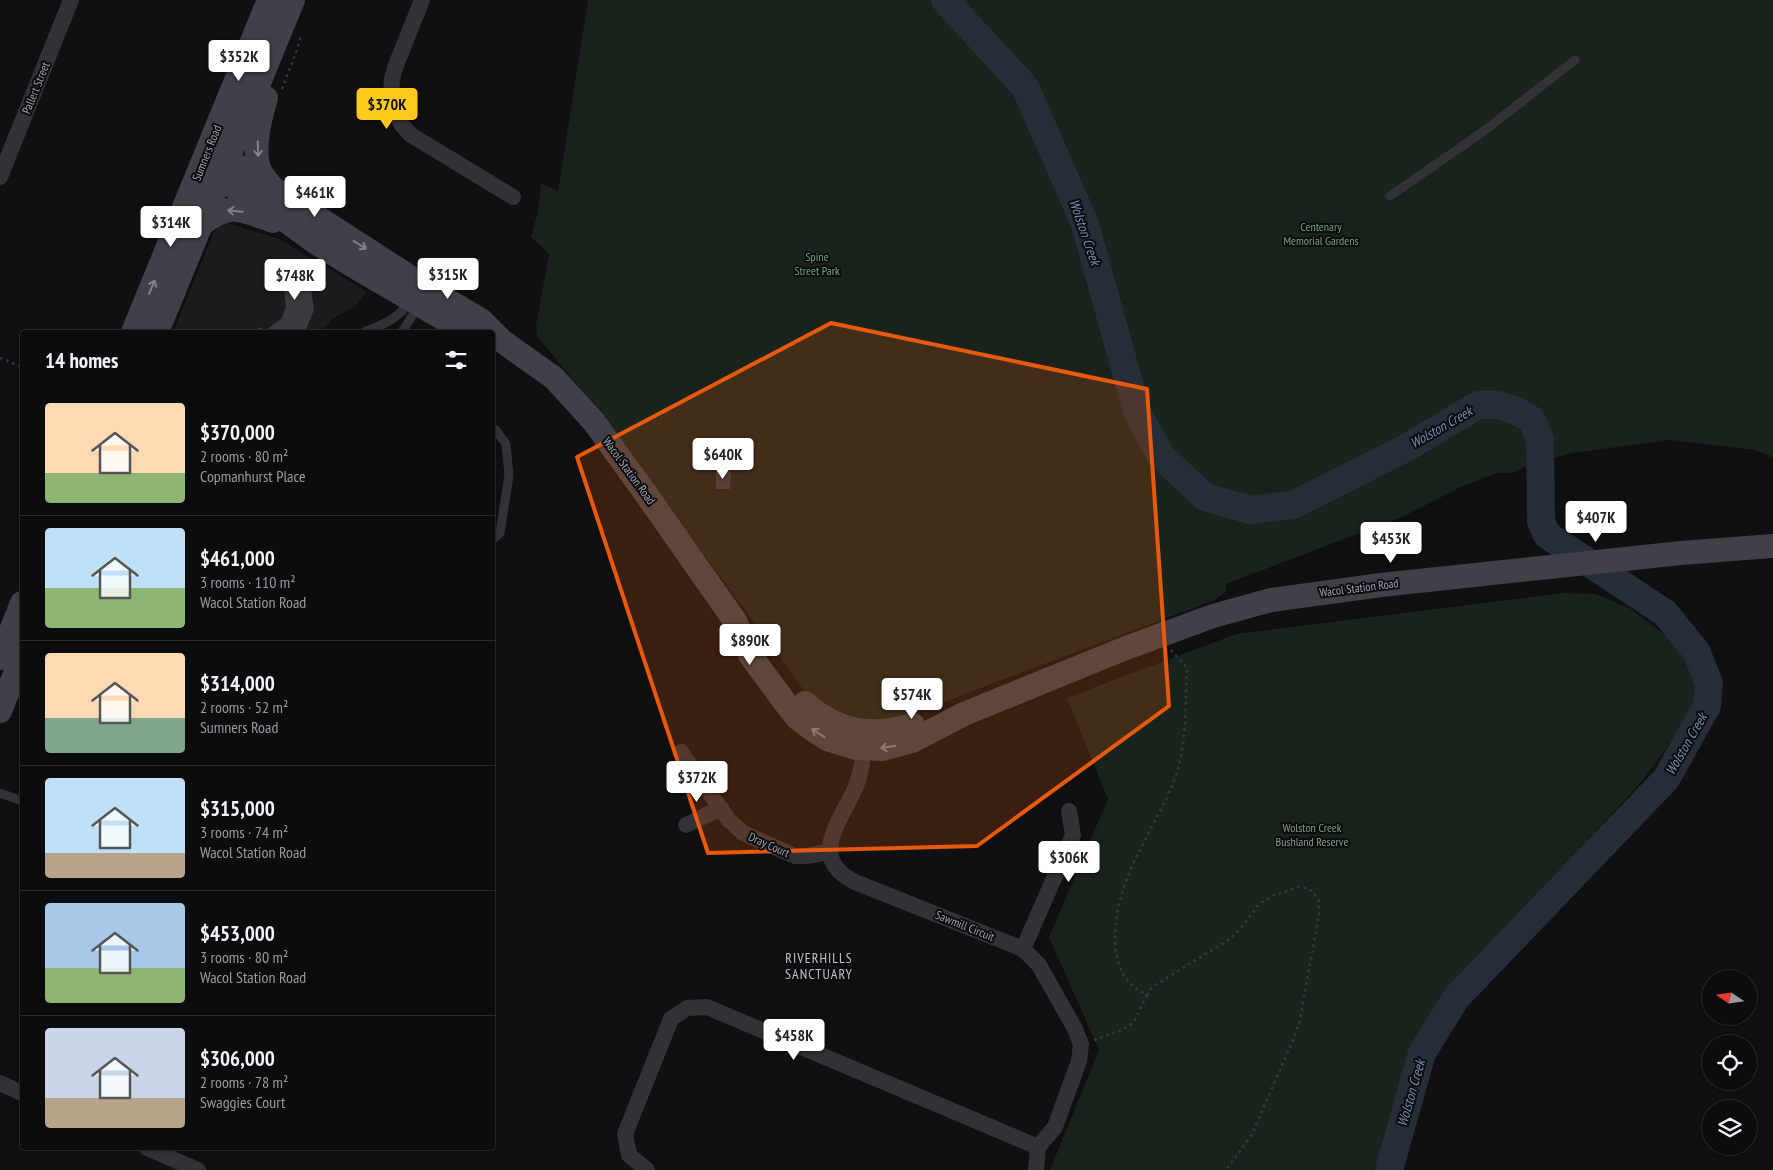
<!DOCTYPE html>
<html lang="en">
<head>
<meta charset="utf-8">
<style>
	:root { --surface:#0c0c0e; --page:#1a1a1c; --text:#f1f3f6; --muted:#9a9b9e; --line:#2c2c2e; --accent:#ffca1b }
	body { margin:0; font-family:"PT Sans Narrow",sans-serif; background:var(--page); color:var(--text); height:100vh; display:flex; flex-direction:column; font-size:19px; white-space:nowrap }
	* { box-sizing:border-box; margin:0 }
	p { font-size:16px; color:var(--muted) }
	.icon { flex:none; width:28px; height:28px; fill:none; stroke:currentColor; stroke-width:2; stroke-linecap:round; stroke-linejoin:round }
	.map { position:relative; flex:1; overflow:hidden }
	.panel { position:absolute; left:20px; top:330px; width:475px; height:820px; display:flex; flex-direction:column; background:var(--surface); border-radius:5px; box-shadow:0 1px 4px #0004,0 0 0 1px var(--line) }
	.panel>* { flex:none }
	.needle { width:32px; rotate:283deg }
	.tools { position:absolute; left:1702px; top:970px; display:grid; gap:10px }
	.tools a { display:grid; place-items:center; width:55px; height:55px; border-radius:50%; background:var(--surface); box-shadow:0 1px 4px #0004,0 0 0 1px var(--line); font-size:25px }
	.price { position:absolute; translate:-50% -42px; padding:0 11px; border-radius:5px; background:#fff; color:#222; font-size:16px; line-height:32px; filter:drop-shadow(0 1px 2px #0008) }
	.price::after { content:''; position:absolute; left:50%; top:30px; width:15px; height:11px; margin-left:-8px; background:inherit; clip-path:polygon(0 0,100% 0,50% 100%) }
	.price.current { background:var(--accent); color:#111 }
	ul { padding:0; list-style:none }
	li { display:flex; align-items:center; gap:15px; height:125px; padding:0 25px }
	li+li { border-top:1px solid var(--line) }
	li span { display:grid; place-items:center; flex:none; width:140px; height:100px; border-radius:5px; color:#555 }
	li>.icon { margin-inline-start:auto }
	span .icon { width:60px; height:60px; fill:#fffc; stroke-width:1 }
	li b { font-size:21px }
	h2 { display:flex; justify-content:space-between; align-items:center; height:60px; padding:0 25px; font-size:21px }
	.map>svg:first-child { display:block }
	.built { fill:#1c1c1f }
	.green { fill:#1a221c }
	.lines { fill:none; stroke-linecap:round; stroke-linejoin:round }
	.river { stroke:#262d37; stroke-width:28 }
	.building { fill:#3a3a40 }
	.path { stroke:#37383e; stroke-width:2.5; stroke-dasharray:2.5 4; stroke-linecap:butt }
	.lane { stroke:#313137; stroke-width:9 }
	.street { stroke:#313137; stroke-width:16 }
	.secondary { stroke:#3f4048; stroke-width:24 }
	.oneway { stroke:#7e818e }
	.marked { fill:#e8590c; fill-opacity:0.2; stroke:#e8590c; stroke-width:4; stroke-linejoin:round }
	.labels { text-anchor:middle; stroke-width:4; stroke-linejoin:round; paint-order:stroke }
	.street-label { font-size:12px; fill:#a0a4b4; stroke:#0c0b0d }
	.park-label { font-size:12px; fill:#75a27c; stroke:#0c0b0d }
	.water-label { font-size:14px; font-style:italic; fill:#738fb4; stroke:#0c0b0d }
	.neighbourhood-label { font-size:14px; letter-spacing:1px; fill:#c1c4d0; stroke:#0c0b0d }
</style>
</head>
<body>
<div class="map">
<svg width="1773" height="1170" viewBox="0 0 1773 1170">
	<rect width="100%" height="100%" fill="#101012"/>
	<!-- built -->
	<path class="built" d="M 227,223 L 279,239 L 367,292 L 354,307 L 332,319 L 321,332 L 173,332 L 214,232 L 220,225 Z"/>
	<!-- green -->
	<path class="green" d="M 588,0 L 1773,0 L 1773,457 L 1755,450 L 1670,440 L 1572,453 L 1528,465 L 1512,473 L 1497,473 L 1459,488 L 1402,517 L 1226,584 L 1226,591 L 1215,600 L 980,688 L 918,713 L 882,724 L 848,721 L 814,700 L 803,689 L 647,477 L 584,393 L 537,336 L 536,326 L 549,254 L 531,237 L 538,212 L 541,183 L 558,191 Z
		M 1564,593 L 1596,594 L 1631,609 L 1685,651 L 1697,679 L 1695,709 L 1643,780 L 1444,998 L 1410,1056 L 1378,1170 L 1050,1170 L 1099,1050 L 1049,937 L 1108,799 L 1067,698 L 1236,634 Z"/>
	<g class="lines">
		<!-- river -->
		<path class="river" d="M 945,0 L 1025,87 L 1085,224 L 1137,412 L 1161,456 L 1205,497 L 1250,510 L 1293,505 L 1406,448 L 1478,405 L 1498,405 L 1517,411 L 1532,420 L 1540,440 L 1541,522 L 1547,535 L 1665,613 L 1696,651 L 1709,683 L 1707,706 L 1666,779 L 1456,998 L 1422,1053 L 1389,1170"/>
	</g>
	<!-- building -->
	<path class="building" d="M 287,261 L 308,269 L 314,310 L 305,332 L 256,332 L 258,327 L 266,330 L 281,319 L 286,307 L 284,289 L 277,286 Z
		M 716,472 L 731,472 L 730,489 L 716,489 Z"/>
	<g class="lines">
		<!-- path -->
		<path class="path" d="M 282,89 L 297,50 L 301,35
			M 0,358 L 22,367
			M 1171,650 L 1187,668 C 1185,703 1187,748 1174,781 C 1152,835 1115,878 1115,939 C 1115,957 1120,975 1134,987 C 1138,990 1143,993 1147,995 L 1152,987 L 1230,939 L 1241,928 L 1259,904 L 1272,896 L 1299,887 L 1309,889 L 1315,895 L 1319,901 L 1319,914 L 1300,1020 L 1294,1038 L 1251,1136 L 1226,1170
			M 1094,1040 L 1122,1030 L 1134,1022 L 1147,995"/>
		<!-- lane -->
		<path class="lane" d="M 1390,196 L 1484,131 L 1575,60
			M 364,332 C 384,324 397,320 410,301
			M 402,332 L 419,305
			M 492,428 L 496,430 L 506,444 L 509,475 L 500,533 L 492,540
			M 0,793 L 22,801"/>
		<!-- street -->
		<path class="street" d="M 422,0 L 396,65 L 392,79 L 391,93 L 401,124 L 411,135 L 513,197
			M 0,177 L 71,0
			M 864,740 C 863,755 862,771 856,786 C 842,820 806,858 855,882 L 1023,949 L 1039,965 L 1075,1029 L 1081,1044 L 1079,1061 L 1055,1127 L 1038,1147 L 1036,1170
			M 681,752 L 728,819 L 743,833 L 795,856 L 806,856 L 829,852
			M 686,825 L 721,808
			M 1023,949 L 1073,835 L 1069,811
			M 0,1083 L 22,1093
			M 147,1148 L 198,1170
			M 647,1170 L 629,1155 L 625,1134 L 671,1019 L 687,1008 L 707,1007 L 1038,1147"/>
		<!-- secondary -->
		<path class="secondary" d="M 266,98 C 260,118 252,151 260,171 C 263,177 268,182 272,187
			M 208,150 L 241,168 L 427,288 L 481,320 L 502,341 L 554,378 L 594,422 L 646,494 L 735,621 L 750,655 L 784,701 L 797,718 L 813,730 L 827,739 L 856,748 L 883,749 L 912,741 L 964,714 L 1126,648 L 1213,616 L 1271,600 L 1381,585 L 1681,553 L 1773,546
			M 207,171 L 267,207 L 315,242 L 348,263 L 466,332
			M 201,225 C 230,201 241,210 273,221
			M 133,332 L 269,0
			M 157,332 L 293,0
			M 0,658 L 22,603
			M 805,703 C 839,733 871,737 913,725
			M 0,711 L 22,656"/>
	</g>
	<!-- one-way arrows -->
	<defs><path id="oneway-shaft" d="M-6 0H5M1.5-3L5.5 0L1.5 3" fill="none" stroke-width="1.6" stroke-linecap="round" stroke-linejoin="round" transform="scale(1.25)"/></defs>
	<g class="oneway">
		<use href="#oneway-shaft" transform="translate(258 149) rotate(88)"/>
		<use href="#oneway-shaft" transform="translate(235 211) rotate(-175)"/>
		<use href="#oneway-shaft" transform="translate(360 245) rotate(32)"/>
		<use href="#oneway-shaft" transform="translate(152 287) rotate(-67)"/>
		<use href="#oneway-shaft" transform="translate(818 733) rotate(-147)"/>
		<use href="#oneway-shaft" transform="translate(888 747) rotate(170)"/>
	</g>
	<!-- marked area -->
	<path class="marked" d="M 831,323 L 1147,389 L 1169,706 L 977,846 L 708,853 L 577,457 Z"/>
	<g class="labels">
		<!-- street labels -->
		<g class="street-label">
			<text transform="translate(36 88) rotate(-68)" y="4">Pallert Street</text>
			<text transform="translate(207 153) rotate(-68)" y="4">Sumners Road</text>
			<text transform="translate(629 471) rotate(54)" y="4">Wacol Station Road</text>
			<text transform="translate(1359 588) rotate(-7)" y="4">Wacol Station Road</text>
			<text transform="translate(769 845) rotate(24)" y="4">Dray Court</text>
			<text transform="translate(965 926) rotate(22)" y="4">Sawmill Circuit</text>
		</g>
		<!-- park labels -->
		<g class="park-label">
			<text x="1321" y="231">Centenary<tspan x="1321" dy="14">Memorial Gardens</tspan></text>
			<text x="817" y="261">Spine<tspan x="817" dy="14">Street Park</tspan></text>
			<text x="1312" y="832">Wolston Creek<tspan x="1312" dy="14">Bushland Reserve</tspan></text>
		</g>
		<!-- water labels -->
		<g class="water-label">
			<text transform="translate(1085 232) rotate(71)" y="5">Wolston Creek</text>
			<text transform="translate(1441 427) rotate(-30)" y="5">Wolston Creek</text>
			<text transform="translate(1686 744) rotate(-60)" y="5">Wolston Creek</text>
			<text transform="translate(1411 1093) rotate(-74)" y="5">Wolston Creek</text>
		</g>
		<!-- neighbourhood labels -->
		<g class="neighbourhood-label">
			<text x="819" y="963">RIVERHILLS<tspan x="819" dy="16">SANCTUARY</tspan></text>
		</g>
	</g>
</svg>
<div class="tools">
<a><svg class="needle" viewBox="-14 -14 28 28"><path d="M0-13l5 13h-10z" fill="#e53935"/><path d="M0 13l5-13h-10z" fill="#9a9b9e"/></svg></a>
<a><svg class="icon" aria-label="locate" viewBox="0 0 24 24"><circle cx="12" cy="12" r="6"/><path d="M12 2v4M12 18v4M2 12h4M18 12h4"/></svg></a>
<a><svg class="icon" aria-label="layers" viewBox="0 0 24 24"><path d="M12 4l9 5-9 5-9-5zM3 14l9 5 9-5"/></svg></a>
</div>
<b class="price" style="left:239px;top:82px">$352K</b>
<b class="price current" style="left:387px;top:130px">$370K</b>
<b class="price" style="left:315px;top:218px">$461K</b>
<b class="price" style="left:171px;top:248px">$314K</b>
<b class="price" style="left:448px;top:300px">$315K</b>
<b class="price" style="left:295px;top:301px">$748K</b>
<b class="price" style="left:723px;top:480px">$640K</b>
<b class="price" style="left:1596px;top:543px">$407K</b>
<b class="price" style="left:1391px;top:564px">$453K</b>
<b class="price" style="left:750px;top:666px">$890K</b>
<b class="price" style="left:912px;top:720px">$574K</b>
<b class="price" style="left:697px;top:803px">$372K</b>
<b class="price" style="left:1069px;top:883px">$306K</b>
<b class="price" style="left:794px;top:1061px">$458K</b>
<section class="panel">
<h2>14 homes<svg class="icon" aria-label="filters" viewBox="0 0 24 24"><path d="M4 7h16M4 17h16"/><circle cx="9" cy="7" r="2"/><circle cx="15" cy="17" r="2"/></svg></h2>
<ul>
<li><span style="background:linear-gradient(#ffd9b3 70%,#8fb573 0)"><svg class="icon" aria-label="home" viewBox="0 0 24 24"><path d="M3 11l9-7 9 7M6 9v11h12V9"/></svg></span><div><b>$370,000</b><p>2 rooms · 80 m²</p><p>Copmanhurst Place</p></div></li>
<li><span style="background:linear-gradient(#bfe0f5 60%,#8fb573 0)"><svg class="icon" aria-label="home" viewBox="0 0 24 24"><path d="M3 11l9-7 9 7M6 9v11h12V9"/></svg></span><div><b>$461,000</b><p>3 rooms · 110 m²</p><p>Wacol Station Road</p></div></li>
<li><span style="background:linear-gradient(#ffd9b3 65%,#7fa58c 0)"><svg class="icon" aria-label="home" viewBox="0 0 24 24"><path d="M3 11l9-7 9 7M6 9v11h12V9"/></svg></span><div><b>$314,000</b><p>2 rooms · 52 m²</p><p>Sumners Road</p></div></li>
<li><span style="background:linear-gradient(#bfe0f5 75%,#b9a48a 0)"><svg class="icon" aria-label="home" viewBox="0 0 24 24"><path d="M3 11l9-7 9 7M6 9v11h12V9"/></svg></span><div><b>$315,000</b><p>3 rooms · 74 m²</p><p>Wacol Station Road</p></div></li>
<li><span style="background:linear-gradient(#a9c7e8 65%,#8fb573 0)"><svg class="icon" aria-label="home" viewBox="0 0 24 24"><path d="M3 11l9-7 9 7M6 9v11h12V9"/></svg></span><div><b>$453,000</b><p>3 rooms · 80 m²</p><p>Wacol Station Road</p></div></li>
<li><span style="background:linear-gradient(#c9d6e8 70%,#b9a48a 0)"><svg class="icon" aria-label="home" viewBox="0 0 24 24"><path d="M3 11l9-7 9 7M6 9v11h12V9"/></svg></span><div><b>$306,000</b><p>2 rooms · 78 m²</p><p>Swaggies Court</p></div></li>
</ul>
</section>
</div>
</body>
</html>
